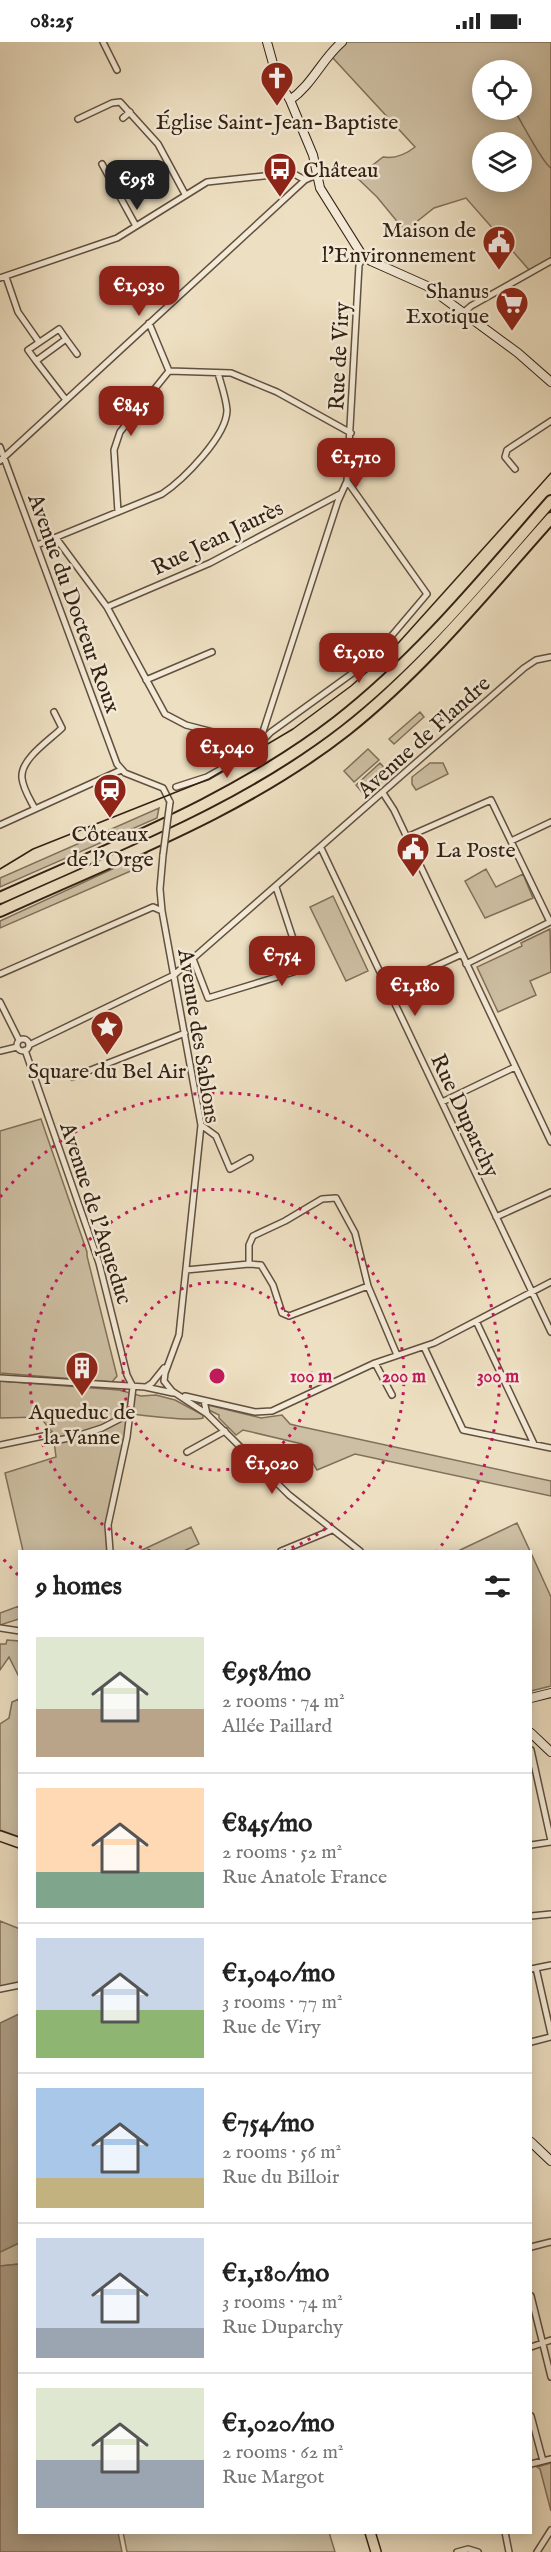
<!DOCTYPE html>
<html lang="en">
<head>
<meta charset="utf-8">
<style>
	:root { --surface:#fff; --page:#f6f6f6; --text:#222; --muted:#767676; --line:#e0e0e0; --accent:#8f2418 }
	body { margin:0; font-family:"IM FELL English",serif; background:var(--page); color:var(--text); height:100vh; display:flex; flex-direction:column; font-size:22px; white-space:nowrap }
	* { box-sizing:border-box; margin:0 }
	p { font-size:20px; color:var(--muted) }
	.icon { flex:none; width:33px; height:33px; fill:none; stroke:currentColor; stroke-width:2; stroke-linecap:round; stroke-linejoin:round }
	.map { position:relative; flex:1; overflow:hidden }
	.panel { position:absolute; left:18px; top:1508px; width:514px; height:984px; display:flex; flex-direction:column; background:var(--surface); border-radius:0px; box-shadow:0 3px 15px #0003 }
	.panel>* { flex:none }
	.fabs { position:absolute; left:472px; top:18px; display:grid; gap:12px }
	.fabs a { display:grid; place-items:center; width:60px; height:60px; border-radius:50%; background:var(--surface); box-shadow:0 3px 15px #0003; font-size:30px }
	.price { position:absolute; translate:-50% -51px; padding:0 14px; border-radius:12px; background:var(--accent); color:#fff; font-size:20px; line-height:39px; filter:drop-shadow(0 2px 3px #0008) }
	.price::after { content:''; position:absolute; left:50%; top:36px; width:18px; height:14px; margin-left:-9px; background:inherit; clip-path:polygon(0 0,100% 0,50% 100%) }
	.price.active { background:#222; color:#fff }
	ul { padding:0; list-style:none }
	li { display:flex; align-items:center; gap:18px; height:150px; padding:0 18px }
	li+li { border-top:2px solid var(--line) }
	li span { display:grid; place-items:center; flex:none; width:168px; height:120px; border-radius:0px; color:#555 }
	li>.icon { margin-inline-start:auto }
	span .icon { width:72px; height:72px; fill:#fffc; stroke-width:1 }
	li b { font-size:26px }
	h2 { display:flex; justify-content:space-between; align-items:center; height:72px; padding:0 18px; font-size:26px }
	.status { display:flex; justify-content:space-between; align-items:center; height:42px; padding:0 30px; background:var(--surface); direction:ltr }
	.status svg { height:16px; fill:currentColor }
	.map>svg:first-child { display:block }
	.green { fill:#cdbfa3; stroke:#80705b; stroke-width:1.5; fill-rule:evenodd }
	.water { fill:#ae9e86; stroke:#7d6c58; stroke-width:1.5 }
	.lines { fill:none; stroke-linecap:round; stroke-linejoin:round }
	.stream { stroke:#7d6c58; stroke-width:1.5 }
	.street-casing { stroke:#62503e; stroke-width:8 }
	.secondary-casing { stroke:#332113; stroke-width:10 }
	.primary-casing { stroke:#332113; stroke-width:12 }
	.highway-casing { stroke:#332113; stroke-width:14 }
	.street { stroke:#f3ead7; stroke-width:5 }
	.secondary { stroke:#f3ead7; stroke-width:8 }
	.primary { stroke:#eddfc1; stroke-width:9 }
	.highway { stroke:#eddfc1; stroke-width:10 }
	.tram { stroke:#332113; stroke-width:1.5 }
	.street-bridge-casing { stroke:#62503e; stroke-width:8; stroke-linecap:butt }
	.street-bridge { stroke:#f3ead7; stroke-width:5 }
	.ring { fill:none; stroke:#c2185b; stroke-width:3; stroke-dasharray:3 6 }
	.labels { text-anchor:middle; stroke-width:5; stroke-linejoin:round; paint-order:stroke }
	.poi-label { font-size:22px; fill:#332113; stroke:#f3ead7 }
	.street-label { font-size:22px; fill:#332113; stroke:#f3ead7 }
	.centre { fill:#c2185b; stroke:#f3ead7; stroke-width:3 }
	.ring-label { font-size:18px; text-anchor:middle; font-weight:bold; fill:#c2185b; stroke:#f3ead7; stroke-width:5; stroke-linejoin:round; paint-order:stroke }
</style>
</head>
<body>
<div class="status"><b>08:25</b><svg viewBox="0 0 49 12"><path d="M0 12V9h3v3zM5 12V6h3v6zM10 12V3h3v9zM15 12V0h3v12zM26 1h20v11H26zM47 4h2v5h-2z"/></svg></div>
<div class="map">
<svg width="551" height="2510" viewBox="0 0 551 2510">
	<rect width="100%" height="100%" fill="#eddfc1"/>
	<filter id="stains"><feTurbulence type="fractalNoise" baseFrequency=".00333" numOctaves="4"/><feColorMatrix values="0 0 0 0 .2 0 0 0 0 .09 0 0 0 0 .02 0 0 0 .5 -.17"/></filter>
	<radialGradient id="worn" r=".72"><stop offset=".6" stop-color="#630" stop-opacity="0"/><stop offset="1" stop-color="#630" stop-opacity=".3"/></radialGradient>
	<!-- green -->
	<path class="green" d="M 347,0 L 551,0 L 551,219 L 531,230 L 466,156 L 434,166 L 405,189 L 377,155 L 351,130 L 370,125 L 383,115 C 395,117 405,113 415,105 L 332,15 ZM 483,28 L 522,28 L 522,68 L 483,68 ZM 483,100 L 522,100 L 522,140 L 483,140 Z
		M 420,670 L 424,675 L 394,702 L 389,697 Z
		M 368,707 L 379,718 L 354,740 L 344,729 Z
		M 380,721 L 390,732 L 366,755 L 356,743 Z
		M 430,721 L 443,721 L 448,732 L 416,748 L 412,742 L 412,735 Z
		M 159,766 L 157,776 L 0,845 L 0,836 Z
		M 147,811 L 149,821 L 0,886 L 0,879 Z
		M 486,827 L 496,845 L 523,832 L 533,856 L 485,876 L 465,839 Z
		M 333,854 L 368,929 L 346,939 L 310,865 Z
		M 550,887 L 551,930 L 530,939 L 536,953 L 498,970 L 477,925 L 522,904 L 521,901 Z
		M 41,1077 L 87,1210 L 87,1214 L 117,1334 L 112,1340 L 0,1331 L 0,1089 Z
		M 0,1339 L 119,1348 L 141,1354 L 156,1353 L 175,1358 L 203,1373 L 203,1376 C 192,1380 144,1373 129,1372 L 108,1483 L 108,1509 L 23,1509 L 5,1431 L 56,1415 L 54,1399 L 58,1397 L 40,1375 L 0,1376 Z
		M 208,1363 L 261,1376 L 282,1373 L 290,1382 L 298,1384 L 551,1439 L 551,1454 L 355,1412 L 317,1428 L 302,1402 L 243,1388 L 236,1393 L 219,1376 L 219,1373 L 207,1367 Z
		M 517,1481 L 530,1509 L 458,1509 Z
		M 191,1485 L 199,1502 L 184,1509 L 140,1509 Z
		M 531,1511 L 551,1555 L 551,1644 L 531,1649 Z
		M 19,1564 L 19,1577 L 0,1583 L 0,1571 Z
		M 7,1598 L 19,1599 L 19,1635 L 9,1615 L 0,1628 L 0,1602 L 6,1602 Z
		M 19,1657 L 19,1795 L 0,1788 L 0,1682 L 9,1676 L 12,1660 Z
		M 0,1879 L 20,1887 L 19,1943 L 0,1947 Z
		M 19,2201 L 19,2222 L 0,2224 L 0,2210 Z
		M 551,2421 L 551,2469 L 540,2427 L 537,2425 Z
		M 123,2490 L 329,2490 L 335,2510 L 127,2510 Z"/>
	<!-- water -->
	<path class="water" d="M 19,1972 L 19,2201 L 0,2210 L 0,1981 Z
		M 19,2222 L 20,2490 L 118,2490 L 122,2510 L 0,2510 L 0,2224 Z"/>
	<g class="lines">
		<!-- stream -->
		<path class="stream" d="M 514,68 C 522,80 542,121 551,126"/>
		<!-- street casing -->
		<g class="street-casing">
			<path id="street" d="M 103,0 L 117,28
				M 123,76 L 130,70
				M 78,77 L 112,61 L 120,60 L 158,102 L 185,152
				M 102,122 L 136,184
				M 6,235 L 18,270 L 39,300
				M 0,236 L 117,196 L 207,140 L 283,132 L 296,133 L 305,138
				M 463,271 L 471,264 L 551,219
				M 149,281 L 169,329 L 231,331 L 277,350 L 351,391
				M 59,287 L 66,297 L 36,319 L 28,308 Z
				M 66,297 L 77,312
				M 36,319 L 66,358
				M 0,405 L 117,722 L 125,731 L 163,746 L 170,760
				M 0,419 L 305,138 L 316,133
				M 515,427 L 505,415 L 507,408 L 551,379
				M 118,470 L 114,408 L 120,390 L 169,329
				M 56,496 L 107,565 L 165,672 L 186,683 L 259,702
				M 37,503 L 162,452 C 183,438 227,394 227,368 C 226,356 221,342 218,331
				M 107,565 L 210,521 L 340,452
				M 146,638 L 212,610
				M 261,700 L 271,690 L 372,617 L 427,552 L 347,439
				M 176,745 L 207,735 L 255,708 L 259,702 L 338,459 L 347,439 L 359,223 L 364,214
				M 383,751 L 394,768 L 551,1100
				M 35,767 C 30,757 23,747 22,736 C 20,717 50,698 62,686 L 54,670
				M 0,783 L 121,728
				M 407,795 L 491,758 L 550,880 L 466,922
				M 511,799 L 551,780
				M 321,806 L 551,1290
				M 163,813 L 160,847 L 162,869 L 201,1083 L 179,1293 L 165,1331 L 164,1339 L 172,1349 L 207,1372 L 204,1359
				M 193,917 L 208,956 L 303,927 L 276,845
				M 0,932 L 153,865 L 162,869
				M 388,946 L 462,912
				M 0,960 L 19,998
				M17 1003a6 6 0 1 1 12 0a6 6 0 1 1-12 0Z
				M 29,1003 L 174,933 L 524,626 L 536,618 L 551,615
				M 25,1008 L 99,1221 L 127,1333 L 133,1345
				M 0,1009 L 17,1005
				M 73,1035 L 185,991
				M 442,1060 L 515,1025
				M 201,1083 L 216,1094 L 230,1127 L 250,1116
				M 496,1175 L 551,1150
				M 249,1222 L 249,1203 L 253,1194 L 285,1179 L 322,1157 L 336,1156 L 355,1191 L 368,1244 L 397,1313
				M 186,1228 L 249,1222 L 261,1223 L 273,1243 L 282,1271 L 289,1274 L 368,1244
				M 476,1279 L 534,1402
				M 424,1305 L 463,1388 L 551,1406
				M 375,1321 L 392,1353
				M 0,1336 L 145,1345 L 173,1351
				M 146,1345 L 152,1341 L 164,1326
				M 185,1354 L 255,1370 L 272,1369 L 375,1321 L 434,1301 L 551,1240
				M 207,1372 L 289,1453 L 360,1509
				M 0,1403 L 48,1393 L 59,1398 L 74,1395 L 102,1386 L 129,1372
				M 187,1410 L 225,1389
				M 110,1509 L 108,1483 L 127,1395 L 133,1345
				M 281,1509 L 332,1488
				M 0,1586 L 20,1589
				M 531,1708 L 551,1799
				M 531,1803 L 551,1800
				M 531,1874 L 551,1872
				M 536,1926 L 551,1992
				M 531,1927 L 551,1923
				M 0,1947 L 20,1943
				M 531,2000 L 551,1995
				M 531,2205 L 551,2200
				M 531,2254 L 551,2335
				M 531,2305 L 551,2298
				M 531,2374 L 543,2419
				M 531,2422 L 551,2417
				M 505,2490 L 509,2510
				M 457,2510 L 468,2507 L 478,2510
				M 537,2510 L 551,2488"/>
		</g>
		<!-- secondary casing -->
		<g class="secondary-casing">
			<path id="secondary" d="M 267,0 L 277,36 L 290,58 L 313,113 L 320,146 L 362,213 L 371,219 L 427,244 L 518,311 L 551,340
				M 290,58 C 312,43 322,17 342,0
				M 531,1656 L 551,1651
				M 531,1691 L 551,1710
				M 531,2100 L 551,2119"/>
		</g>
		<!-- primary casing -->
		<g class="primary-casing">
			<path id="primary" d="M 0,1794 L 20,1801
				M 370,2490 L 376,2510"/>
		</g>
		<!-- highway casing -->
		<g class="highway-casing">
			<path id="highway" d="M 0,856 C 115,804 236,758 337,680 C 418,617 484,536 551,459
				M 0,869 C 118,815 243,769 346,688 C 423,627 485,550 551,476"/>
		</g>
		<!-- street -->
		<use href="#street" class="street"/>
		<!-- secondary -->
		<use href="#secondary" class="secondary"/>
		<!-- primary -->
		<use href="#primary" class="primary"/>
		<!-- highway -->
		<use href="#highway" class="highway"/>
		<!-- tram -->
		<path class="tram" d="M 0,827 L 33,807 L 209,737 L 293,687 L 351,644 L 392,608 L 551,431"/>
		<!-- street-bridge casing -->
		<g class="street-bridge-casing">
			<path id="street-bridge" d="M 163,813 L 170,760"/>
		</g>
		<!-- street-bridge -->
		<use href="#street-bridge" class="street-bridge"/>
	</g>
	<!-- distance rings -->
	<g class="ring">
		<circle cx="217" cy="1334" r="94"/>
		<path d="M150 1509A187 187 0 1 1 284 1509"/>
		<path d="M18 1533A281 281 0 0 1 0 1513M0 1155A281 281 0 0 1 437 1509"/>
	</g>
	<!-- icons -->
	<defs>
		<g id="church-pin" transform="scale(1.725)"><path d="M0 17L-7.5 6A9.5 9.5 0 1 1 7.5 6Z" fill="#8f2418" stroke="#f3ead7"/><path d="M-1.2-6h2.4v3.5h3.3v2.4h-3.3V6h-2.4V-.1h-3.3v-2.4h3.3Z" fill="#fff"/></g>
		<g id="bus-pin" transform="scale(1.725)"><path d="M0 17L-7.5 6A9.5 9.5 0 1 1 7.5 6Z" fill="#8f2418" stroke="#f3ead7"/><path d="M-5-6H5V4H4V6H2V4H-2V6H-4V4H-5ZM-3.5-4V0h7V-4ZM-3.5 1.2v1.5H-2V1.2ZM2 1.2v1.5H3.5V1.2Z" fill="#fff"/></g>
		<g id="civic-pin" transform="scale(1.725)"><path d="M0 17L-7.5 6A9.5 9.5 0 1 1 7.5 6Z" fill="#8f2418" stroke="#f3ead7"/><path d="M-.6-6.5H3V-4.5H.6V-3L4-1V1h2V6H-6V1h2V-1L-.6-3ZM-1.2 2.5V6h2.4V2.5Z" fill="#fff"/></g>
		<g id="supermarket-pin" transform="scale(1.725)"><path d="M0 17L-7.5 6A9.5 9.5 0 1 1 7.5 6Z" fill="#8f2418" stroke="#f3ead7"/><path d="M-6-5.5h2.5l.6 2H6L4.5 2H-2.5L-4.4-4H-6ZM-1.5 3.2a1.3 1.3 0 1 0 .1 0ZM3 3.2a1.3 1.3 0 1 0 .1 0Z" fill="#fff"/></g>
		<g id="station-pin" transform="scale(1.725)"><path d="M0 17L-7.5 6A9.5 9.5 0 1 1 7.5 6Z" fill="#8f2418" stroke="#f3ead7"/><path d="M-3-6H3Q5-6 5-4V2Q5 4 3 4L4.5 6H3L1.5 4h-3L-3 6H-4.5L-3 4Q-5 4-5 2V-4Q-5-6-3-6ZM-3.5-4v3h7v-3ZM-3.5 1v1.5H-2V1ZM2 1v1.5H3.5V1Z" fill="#fff"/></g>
		<g id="sight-pin" transform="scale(1.725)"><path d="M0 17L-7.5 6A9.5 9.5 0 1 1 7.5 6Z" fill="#8f2418" stroke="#f3ead7"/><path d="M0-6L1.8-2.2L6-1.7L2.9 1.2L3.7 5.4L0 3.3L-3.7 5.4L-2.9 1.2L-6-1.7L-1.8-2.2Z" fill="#fff"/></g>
		<g id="building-pin" transform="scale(1.725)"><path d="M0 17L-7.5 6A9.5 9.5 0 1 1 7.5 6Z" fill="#8f2418" stroke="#f3ead7"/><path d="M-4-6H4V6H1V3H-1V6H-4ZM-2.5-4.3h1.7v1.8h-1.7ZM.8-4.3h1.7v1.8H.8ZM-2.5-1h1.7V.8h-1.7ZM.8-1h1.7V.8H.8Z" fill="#fff"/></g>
	</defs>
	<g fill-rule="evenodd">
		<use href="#church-pin" x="277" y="36"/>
		<use href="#bus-pin" x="280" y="127"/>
		<use href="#civic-pin" x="499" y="200"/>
		<use href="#supermarket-pin" x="512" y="261"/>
		<use href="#station-pin" x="110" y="748"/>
		<use href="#civic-pin" x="413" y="807"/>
		<use href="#sight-pin" x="107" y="985"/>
		<use href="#building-pin" x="82" y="1326"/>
	</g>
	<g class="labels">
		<!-- poi labels -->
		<g class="poi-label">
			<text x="277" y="87">Église Saint-Jean-Baptiste</text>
			<text x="303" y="135" text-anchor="start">Château</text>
			<text x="476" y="195" text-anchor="end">Maison de<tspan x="476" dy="25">l'Environnement</tspan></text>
			<text x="489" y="256" text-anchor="end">Shanus<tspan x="489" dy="25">Exotique</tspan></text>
			<text x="110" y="799">Côteaux<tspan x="110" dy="25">de l'Orge</tspan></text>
			<text x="436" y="815" text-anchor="start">La Poste</text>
			<text x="107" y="1036">Square du Bel Air</text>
			<text x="82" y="1377">Aqueduc de<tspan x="82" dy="25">la Vanne</tspan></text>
		</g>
		<!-- street labels -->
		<g class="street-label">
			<text transform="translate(338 314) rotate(-87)" y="8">Rue de Viry</text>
			<text transform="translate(217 495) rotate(-26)" y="8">Rue Jean Jaurès</text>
			<text transform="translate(75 561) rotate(70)" y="8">Avenue du Docteur Roux</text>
			<text transform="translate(423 694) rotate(-42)" y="8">Avenue de Flandre</text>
			<text transform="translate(200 994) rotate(81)" y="8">Avenue des Sablons</text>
			<text transform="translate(466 1073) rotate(65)" y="8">Rue Duparchy</text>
			<text transform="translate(97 1171) rotate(72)" y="8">Avenue de l'Aqueduc</text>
		</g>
	</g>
	<circle cx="217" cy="1334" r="9" class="centre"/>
	<g class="ring-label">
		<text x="311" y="1340">100 m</text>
		<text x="404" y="1340">200 m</text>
		<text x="498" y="1340">300 m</text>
	</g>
	<rect width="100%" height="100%" filter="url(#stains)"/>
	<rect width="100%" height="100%" fill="url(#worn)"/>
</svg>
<div class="fabs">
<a><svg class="icon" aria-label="locate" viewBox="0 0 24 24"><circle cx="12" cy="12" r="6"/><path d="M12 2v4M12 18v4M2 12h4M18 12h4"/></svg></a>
<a><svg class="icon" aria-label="layers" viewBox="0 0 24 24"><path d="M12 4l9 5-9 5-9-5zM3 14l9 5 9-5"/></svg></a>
</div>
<b class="price active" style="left:137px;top:169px">€958</b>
<b class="price" style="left:139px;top:275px">€1,030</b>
<b class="price" style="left:131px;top:395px">€845</b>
<b class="price" style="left:356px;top:447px">€1,710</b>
<b class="price" style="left:359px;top:642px">€1,010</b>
<b class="price" style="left:227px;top:737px">€1,040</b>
<b class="price" style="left:282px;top:945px">€754</b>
<b class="price" style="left:415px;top:975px">€1,180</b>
<b class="price" style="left:272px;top:1453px">€1,020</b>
<section class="panel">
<h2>9 homes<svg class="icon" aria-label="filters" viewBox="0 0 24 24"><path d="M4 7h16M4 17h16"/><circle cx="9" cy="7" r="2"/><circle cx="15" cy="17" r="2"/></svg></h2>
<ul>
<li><span style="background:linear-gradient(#dfe7d0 60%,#b9a48a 0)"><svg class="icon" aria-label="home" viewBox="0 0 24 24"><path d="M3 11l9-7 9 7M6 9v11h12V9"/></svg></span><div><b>€958/mo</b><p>2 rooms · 74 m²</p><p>Allée Paillard</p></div></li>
<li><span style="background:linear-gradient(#ffd9b3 70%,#7fa58c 0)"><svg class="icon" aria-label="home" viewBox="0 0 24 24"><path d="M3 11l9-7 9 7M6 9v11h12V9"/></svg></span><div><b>€845/mo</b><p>2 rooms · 52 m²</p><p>Rue Anatole France</p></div></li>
<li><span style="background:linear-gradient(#c9d6e8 60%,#8fb573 0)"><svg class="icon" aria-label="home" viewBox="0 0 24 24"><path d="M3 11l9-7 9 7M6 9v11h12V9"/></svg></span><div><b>€1,040/mo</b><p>3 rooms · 77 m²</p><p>Rue de Viry</p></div></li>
<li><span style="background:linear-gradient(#a9c7e8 75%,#c2b280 0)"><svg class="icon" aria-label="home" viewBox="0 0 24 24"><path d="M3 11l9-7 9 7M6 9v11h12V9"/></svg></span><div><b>€754/mo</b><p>2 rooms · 56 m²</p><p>Rue du Billoir</p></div></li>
<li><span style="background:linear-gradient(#c9d6e8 75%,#9aa5b1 0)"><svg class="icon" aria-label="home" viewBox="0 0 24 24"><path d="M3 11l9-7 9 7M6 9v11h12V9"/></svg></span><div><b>€1,180/mo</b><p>3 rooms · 74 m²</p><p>Rue Duparchy</p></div></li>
<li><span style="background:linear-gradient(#dfe7d0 60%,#9aa5b1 0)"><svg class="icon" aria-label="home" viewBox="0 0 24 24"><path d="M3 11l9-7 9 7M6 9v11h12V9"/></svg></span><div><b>€1,020/mo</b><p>2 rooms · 62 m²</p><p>Rue Margot</p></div></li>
</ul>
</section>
</div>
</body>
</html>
